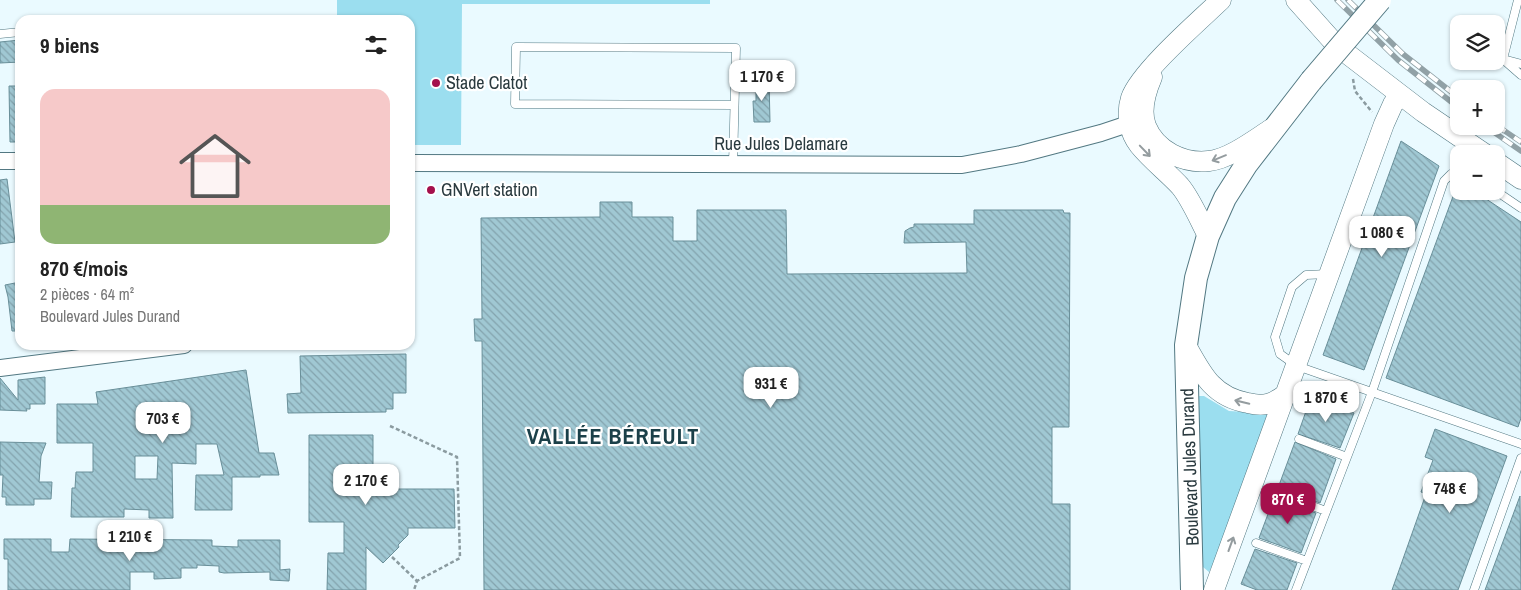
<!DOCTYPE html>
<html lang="fr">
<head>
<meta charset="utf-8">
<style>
	:root { --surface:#fff; --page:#f2f2f2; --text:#222; --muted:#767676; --accent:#a4104c }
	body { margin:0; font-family:"Archivo Narrow",sans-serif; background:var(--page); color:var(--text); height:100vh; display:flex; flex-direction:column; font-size:19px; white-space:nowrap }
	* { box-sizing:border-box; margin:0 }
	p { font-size:16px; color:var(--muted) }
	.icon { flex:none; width:28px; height:28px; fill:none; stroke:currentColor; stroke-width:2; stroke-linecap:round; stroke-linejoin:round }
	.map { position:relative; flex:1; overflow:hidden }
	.details { position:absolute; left:15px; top:15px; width:400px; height:335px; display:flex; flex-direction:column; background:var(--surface); border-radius:15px; box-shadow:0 1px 4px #0004 }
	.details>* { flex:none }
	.controls { position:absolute; left:1450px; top:15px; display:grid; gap:10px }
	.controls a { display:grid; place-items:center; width:55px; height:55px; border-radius:10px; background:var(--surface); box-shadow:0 1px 4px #0004; font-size:25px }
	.price { position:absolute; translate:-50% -42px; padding:0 11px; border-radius:10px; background:#fff; color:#222; font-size:16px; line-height:32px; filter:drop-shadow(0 1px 2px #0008) }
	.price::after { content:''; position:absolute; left:50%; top:30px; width:15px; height:11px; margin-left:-8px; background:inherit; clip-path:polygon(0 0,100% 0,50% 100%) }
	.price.active { background:var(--accent); color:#fff }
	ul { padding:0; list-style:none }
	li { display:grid; align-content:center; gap:10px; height:265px; padding:0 25px }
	li span { display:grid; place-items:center; height:155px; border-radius:15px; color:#555 }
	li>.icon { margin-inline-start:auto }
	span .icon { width:90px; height:90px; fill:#fffc; stroke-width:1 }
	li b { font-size:21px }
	h2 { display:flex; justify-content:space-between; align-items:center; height:60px; padding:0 25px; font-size:21px }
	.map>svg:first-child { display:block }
	.grass { fill:#9bdeef }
	.building { fill:url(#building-back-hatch); stroke:#698f99; fill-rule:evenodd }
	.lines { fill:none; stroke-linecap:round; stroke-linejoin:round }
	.service-casing { stroke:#527882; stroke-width:9 }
	.minor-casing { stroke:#527882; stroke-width:18 }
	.tertiary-casing { stroke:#527882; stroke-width:21 }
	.secondary-casing { stroke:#527882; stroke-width:24 }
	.path { stroke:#8b9ba0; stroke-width:2.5; stroke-dasharray:4 2.5; stroke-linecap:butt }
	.service { stroke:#fff; stroke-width:8 }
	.minor { stroke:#fff; stroke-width:16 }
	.tertiary { stroke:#fff; stroke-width:20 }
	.secondary { stroke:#fff; stroke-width:22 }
	.rail-casing { stroke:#91a1a6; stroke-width:5.5 }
	.rail { stroke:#fff; stroke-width:4; stroke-dasharray:11; stroke-linecap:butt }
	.secondary-bridge-casing { stroke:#527882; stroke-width:24; stroke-linecap:butt }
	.secondary-bridge { stroke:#fff; stroke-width:22 }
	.oneway { stroke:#949c9f }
	.poi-dot { fill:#a4104c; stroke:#fff; stroke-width:2 }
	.labels { text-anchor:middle; stroke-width:4.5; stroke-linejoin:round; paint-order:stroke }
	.poi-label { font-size:18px; fill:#2a3a3f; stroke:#fff; text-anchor:start }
	.street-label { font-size:18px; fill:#2a3a3f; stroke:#fff }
	.district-label { font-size:22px; font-weight:bold; letter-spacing:1px; fill:#1b4049; stroke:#fff }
</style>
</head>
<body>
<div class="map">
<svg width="1521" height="590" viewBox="0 0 1521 590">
	<defs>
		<pattern id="building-back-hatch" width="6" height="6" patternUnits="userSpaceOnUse" patternTransform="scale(1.25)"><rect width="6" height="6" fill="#a0c8d3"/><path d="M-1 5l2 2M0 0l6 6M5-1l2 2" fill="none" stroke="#83a3ad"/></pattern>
	</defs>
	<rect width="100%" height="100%" fill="#eafaff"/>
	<!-- grass -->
	<path class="grass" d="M 337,0 L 710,0 L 710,4 L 462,4 L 461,145 L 410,145 L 410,20 L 337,20 Z
		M 1197,396 L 1204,396 L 1229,411 L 1264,413 L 1281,402 L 1240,512 L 1209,572 L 1203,567 Z"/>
	<!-- building -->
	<path class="building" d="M 20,40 L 20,62 L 0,63 L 0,42 Z
		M 769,80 L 770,122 L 754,122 L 753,101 L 756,101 L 756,81 Z
		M 9,86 L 20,86 L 20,142 L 10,142 Z
		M 1401,141 L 1439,166 L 1364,370 L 1323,355 Z
		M 7,179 L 15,242 L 0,244 L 0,180 Z
		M 1455,191 L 1474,191 L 1521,222 L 1521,418 L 1518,427 L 1386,378 Z
		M 600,202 L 632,202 L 632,217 L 673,217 L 673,241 L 697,241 L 697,210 L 786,210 L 787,274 L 967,273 L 966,242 L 904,243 L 905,231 L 910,228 L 914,227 L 914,224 L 974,224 L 974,210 L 1063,210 L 1064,213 L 1070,213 L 1069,427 L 1052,427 L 1052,504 L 1070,504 L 1070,590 L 484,590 L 482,341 L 475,341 L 474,319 L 482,319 L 481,218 L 600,217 Z
		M 20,282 L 20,331 L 12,331 L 8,297 L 5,285 Z
		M 406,354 L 406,393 L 393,393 L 393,409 L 386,409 L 386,412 L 288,413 L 287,394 L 301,393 L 300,356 Z
		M 246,370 L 259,453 L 274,453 L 279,475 L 260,475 L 260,477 L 232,477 L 232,510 L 195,510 L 196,475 L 224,475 L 217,444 L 196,444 L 196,464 L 172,463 L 173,518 L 149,518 L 149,510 L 124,509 L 124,517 L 71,517 L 72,488 L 75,488 L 76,472 L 93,472 L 93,443 L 57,443 L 57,404 L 98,404 L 96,392 ZM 135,456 L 158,456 L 157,479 L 135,479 Z
		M 45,377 L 45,404 L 30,404 L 30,409 L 26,409 L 27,411 L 0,410 L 0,378 L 18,400 L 18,380 Z
		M 1311,397 L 1354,413 L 1340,448 L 1298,434 Z
		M 1435,429 L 1507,456 L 1458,590 L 1392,590 L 1426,494 L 1421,492 L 1433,460 L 1425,457 Z
		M 309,435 L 373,435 L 373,489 L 454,489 L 455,528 L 408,528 L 408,535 L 398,545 L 399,547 L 383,563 L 366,547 L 366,590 L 327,590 L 328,553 L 344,553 L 344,522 L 309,522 Z
		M 0,442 L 46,443 L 41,456 L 39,482 L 52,482 L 51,499 L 34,499 L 34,505 L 6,505 L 6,497 L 2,497 L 3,475 L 0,475 Z
		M 1295,442 L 1336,459 L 1320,503 L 1278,488 Z
		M 1520,496 L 1521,590 L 1485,590 Z
		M 1274,498 L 1316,513 L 1301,553 L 1259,538 Z
		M 4,539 L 51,539 L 51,552 L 69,552 L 70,539 L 212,540 L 212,546 L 238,547 L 238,540 L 280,540 L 280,570 L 290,569 L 289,581 L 270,580 L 270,572 L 224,573 L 219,572 L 219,566 L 197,565 L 197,568 L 181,568 L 181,578 L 154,579 L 154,572 L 130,572 L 130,590 L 8,590 L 8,559 L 4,559 Z
		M 1255,549 L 1297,563 L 1287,590 L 1257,590 L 1241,584 Z"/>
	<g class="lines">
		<!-- service casing -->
		<g class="service-casing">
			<path id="service" d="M 1518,0 L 1503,59 L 1521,64
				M 0,34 L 20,32
				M 1505,61 L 1521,75
				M 733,164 L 736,48 L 516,47 L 515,104 L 734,105
				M 1496,191 L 1521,208
				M 1328,274 L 1306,275 L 1292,287 L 1275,337 L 1280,354 L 1297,366 L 1521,444
				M 1299,439 L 1347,457
				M 1277,493 L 1326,511
				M 1256,543 L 1307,561
				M 1296,590 L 1372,392 L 1444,181 L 1451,174 L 1459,169
				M 1474,590 L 1521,458"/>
		</g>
		<!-- minor casing -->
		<g class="minor-casing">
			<path id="minor" d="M 0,161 L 20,161
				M 410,163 L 962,165 L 1021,154 L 1101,133 L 1140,120
				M 0,368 L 184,345"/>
		</g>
		<!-- tertiary casing -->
		<g class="tertiary-casing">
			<path id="tertiary" d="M 1296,0 L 1337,46 L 1423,112 L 1485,154
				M 1152,77 C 1146,91 1140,110 1146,126 C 1156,151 1184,164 1209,161 C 1229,159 1254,140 1271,129
				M 1496,162 L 1521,179
				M 1208,236 C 1200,221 1191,199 1180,186 C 1167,172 1151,160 1139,145 C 1129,132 1126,114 1131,98 C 1140,72 1199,21 1221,0
				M 1186,345 C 1202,374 1213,397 1248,403 C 1265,407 1273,404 1287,393
				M 1214,590 L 1384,124 L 1393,104 L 1400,95"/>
		</g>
		<!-- secondary casing -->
		<g class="secondary-casing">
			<path id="secondary" d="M 1192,590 L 1186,345 L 1196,278 L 1208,236 L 1225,198 L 1246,165 L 1311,81"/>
		</g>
		<!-- path -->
		<path class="path" d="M 1353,79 L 1355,91 L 1372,112
			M 390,426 L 457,457 L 460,558 L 417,581
			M 392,557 L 417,581 L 414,590"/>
		<!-- service -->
		<use href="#service" class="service"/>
		<!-- minor -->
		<use href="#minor" class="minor"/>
		<!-- tertiary -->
		<use href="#tertiary" class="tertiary"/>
		<!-- secondary -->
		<use href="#secondary" class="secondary"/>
		<!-- rail casing -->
		<g class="rail-casing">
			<path id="rail" d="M 1337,0 L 1398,60 L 1459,108
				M 1348,0 L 1403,54 L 1459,98
				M 1496,125 L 1521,142
				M 1485,126 L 1521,151"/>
		</g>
		<!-- rail -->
		<use href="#rail" class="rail"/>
		<!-- secondary-bridge casing -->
		<g class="secondary-bridge-casing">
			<path id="secondary-bridge" d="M 1311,81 L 1380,0"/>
		</g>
		<!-- secondary-bridge -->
		<use href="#secondary-bridge" class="secondary-bridge"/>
	</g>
	<!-- one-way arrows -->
	<defs><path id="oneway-shaft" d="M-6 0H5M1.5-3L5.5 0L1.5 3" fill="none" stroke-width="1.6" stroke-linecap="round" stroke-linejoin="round" transform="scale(1.25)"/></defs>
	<g class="oneway">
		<use href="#oneway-shaft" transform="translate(1145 151) rotate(46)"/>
		<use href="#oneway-shaft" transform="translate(1219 158) rotate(158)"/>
		<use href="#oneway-shaft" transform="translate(1242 402) rotate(-167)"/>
		<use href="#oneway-shaft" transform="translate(1231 544) rotate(-70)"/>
	</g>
	<!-- markers -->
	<g class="poi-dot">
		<circle cx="436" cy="83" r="5"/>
		<circle cx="431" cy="190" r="5"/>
	</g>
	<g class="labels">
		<!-- poi labels -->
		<g class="poi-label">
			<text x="446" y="89">Stade Clatot</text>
			<text x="441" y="196">GNVert station</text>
		</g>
		<!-- street labels -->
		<g class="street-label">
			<text x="781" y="150">Rue Jules Delamare</text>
			<text transform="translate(1190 467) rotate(-92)" y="6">Boulevard Jules Durand</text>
		</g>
		<!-- district labels -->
		<g class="district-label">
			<text x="613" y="444">VALLÉE BÉREULT</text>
		</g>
	</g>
</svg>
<div class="controls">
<a><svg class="icon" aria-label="layers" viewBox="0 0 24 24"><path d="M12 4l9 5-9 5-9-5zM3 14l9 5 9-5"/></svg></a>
<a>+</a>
<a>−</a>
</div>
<b class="price" style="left:762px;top:102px">1 170 €</b>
<b class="price" style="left:1382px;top:258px">1 080 €</b>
<b class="price" style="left:771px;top:409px">931 €</b>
<b class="price" style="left:1326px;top:423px">1 870 €</b>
<b class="price" style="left:163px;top:444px">703 €</b>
<b class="price" style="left:366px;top:506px">2 170 €</b>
<b class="price" style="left:1450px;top:514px">748 €</b>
<b class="price active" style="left:1288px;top:525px">870 €</b>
<b class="price" style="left:130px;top:562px">1 210 €</b>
<section class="details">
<h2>9 biens<svg class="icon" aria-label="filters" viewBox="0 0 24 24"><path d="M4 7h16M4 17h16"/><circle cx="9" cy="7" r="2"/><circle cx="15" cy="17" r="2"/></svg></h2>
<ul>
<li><span style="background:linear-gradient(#f6c9c9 75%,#8fb573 0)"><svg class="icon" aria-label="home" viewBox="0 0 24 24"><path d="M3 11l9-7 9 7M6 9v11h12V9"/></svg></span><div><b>870 €/mois</b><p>2 pièces · 64 m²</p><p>Boulevard Jules Durand</p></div></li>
</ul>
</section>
</div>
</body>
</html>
